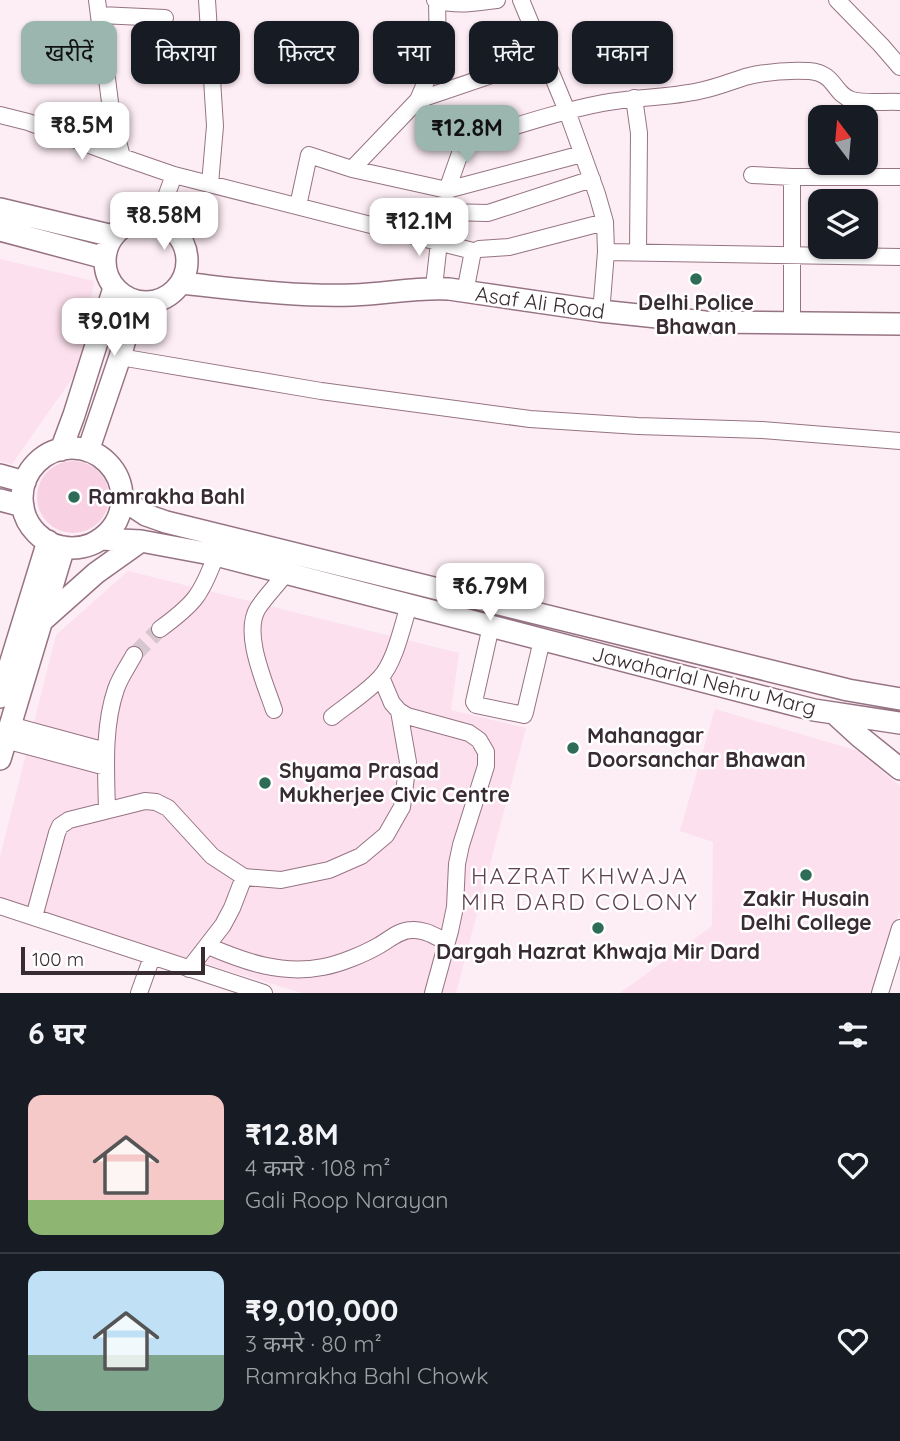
<!DOCTYPE html>
<html lang="hi">
<head>
<meta charset="utf-8">
<style>
	:root { --surface:#171b24; --page:#242831; --text:#f1f3f6; --muted:#9ea1a6; --line:#363941; --accent:#9ab6af }
	body { margin:0; font-family:Quicksand,"Noto Sans Devanagari",sans-serif; background:var(--page); color:var(--text); height:100vh; display:flex; flex-direction:column; font-size:26px; white-space:nowrap }
	* { box-sizing:border-box; margin:0 }
	p { font-size:23px; color:var(--muted) }
	.icon { flex:none; width:38px; height:38px; fill:none; stroke:currentColor; stroke-width:2; stroke-linecap:round; stroke-linejoin:round }
	.map { position:relative; height:993px; overflow:hidden }
	.panel { display:flex; flex-direction:column; background:var(--surface); flex:1 }
	.panel>* { flex:none }
	.guide { position:absolute; left:21px; top:21px; width:859px; height:63px; display:flex; gap:14px }
	.needle { width:46px; rotate:344deg }
	.tools { position:absolute; left:808px; top:105px; display:grid; gap:14px }
	.tools a { display:grid; place-items:center; width:70px; height:70px; border-radius:14px; background:var(--surface); box-shadow:0 2px 5px #0004; font-size:35px }
	.scale { position:absolute; left:21px; bottom:18px; width:184px; box-sizing:border-box; padding-left:7px; border:4px solid #392b32; border-top:0; font-size:19px; line-height:24px; white-space:nowrap; color:#392b32; -webkit-text-stroke:5px #fff; paint-order:stroke }
	.price { position:absolute; translate:-50% -60px; padding:0 16px; border-radius:14px; background:#fff; color:#222; font-size:23px; line-height:46px; filter:drop-shadow(0 2px 4px #0008) }
	.price::after { content:''; position:absolute; left:50%; top:42px; width:21px; height:16px; margin-left:-10px; background:inherit; clip-path:polygon(0 0,100% 0,50% 100%) }
	.price.selected { background:var(--accent); color:#111 }
	ul { padding:0; list-style:none }
	li { display:flex; align-items:center; gap:21px; height:175px; padding:0 28px }
	li+li { border-top:2px solid var(--line) }
	li span { display:grid; place-items:center; flex:none; width:196px; height:140px; border-radius:14px; color:#555 }
	li>.icon { margin-inline-start:auto }
	span .icon { width:84px; height:84px; fill:#fffc; stroke-width:1 }
	li b { font-size:30px }
	h2 { display:flex; justify-content:space-between; align-items:center; height:84px; padding:0 28px; font-size:30px }
	.pill { padding:0 24px; border-radius:14px; background:var(--surface); box-shadow:0 2px 5px #0004; font-size:24px; line-height:63px }
	.pill.selected { background:var(--accent); color:#111 }
	.map>svg:first-child { display:block }
	.built { fill:#fde0ed }
	.green { fill:#f8d2e3 }
	.lines { fill:none; stroke-linecap:round; stroke-linejoin:round }
	.minor-tunnel { stroke:#d6c6cd; stroke-width:16; stroke-dasharray:16 8; stroke-linecap:butt }
	.minor-casing { stroke:#967383; stroke-width:18 }
	.major-casing { stroke:#967383; stroke-width:24 }
	.minor { stroke:#fff; stroke-width:16 }
	.major { stroke:#fff; stroke-width:21 }
	.poi-dot { fill:#2f6c58; stroke:#fff; stroke-width:2.5 }
	.labels { text-anchor:middle; stroke-width:5; stroke-linejoin:round; paint-order:stroke }
	.street-label { font-size:21px; fill:#392b32; stroke:#fff }
	.poi-label { font-size:21px; font-weight:bold; fill:#392b32; stroke:#fff }
	.neighbourhood-label { font-size:23px; letter-spacing:2px; fill:#624251; stroke:#fff }
</style>
</head>
<body>
<div class="map">
<svg width="900" height="993" viewBox="0 0 900 993">
	<rect width="100%" height="100%" fill="#fdedf4"/>
	<!-- built -->
	<path class="built" d="M 0,259 L 94,281 L 81,366 L 12,464 L 0,461 Z
		M 128,571 L 459,653 L 451,710 L 526,728 L 456,993 L 302,993 L 0,902 L 0,857 L 56,635 Z
		M 715,709 L 858,751 L 900,786 L 900,909 L 875,993 L 620,993 L 712,926 L 713,842 L 680,831 Z"/>
	<!-- green -->
	<path class="green" d="M37 497a36 36 0 1 1 72 0a36 36 0 1 1-72 0Z"/>
	<g class="lines">
		<!-- minor-tunnel -->
		<path class="minor-tunnel" d="M 134,655 L 160,629"/>
		<!-- minor casing -->
		<g class="minor-casing">
			<path id="minor" d="M 97,0 L 112,118 L 122,157
				M 207,0 L 215,126 L 210,184
				M 435,0 C 456,6 476,3 497,0
				M 521,0 L 567,111 L 597,194 L 605,222 L 606,252 L 602,301
				M 837,0 L 881,45 L 900,67
				M 100,15 L 165,18
				M 634,98 L 639,133 L 638,253
				M 418,100 L 545,57
				M 0,115 L 28,122 L 122,157 L 174,175 L 473,251 L 467,282
				M 352,169 L 447,190 L 582,154
				M 752,175 L 792,177 L 900,177
				M 792,177 L 792,313
				M 592,179 L 488,213 L 445,212 L 447,190 L 464,142 C 510,128 556,112 603,103 C 635,97 667,98 699,91 C 715,88 730,82 745,77 C 765,72 789,70 809,71 C 836,73 833,94 852,100 C 865,104 886,101 900,102
				M 298,206 L 309,155 L 352,169 L 418,100 L 438,53 L 437,1
				M 157,221 L 174,175
				M 479,249 L 509,247 L 605,222
				M 606,252 L 900,257
				M 435,278 L 439,242
				M 120,357 L 321,391 L 530,419 L 638,426 L 762,430 L 900,441
				M 491,626 L 474,702 L 476,705 L 524,715 L 525,712 L 542,640
				M 160,629 C 194,604 201,596 216,555
				M 274,710 C 265,683 242,633 258,608 C 266,596 277,585 286,573
				M 399,711 L 407,716 L 469,733 L 479,740 L 486,752 L 486,766 L 461,845 L 457,864 L 455,907 L 450,931 L 433,993
				M 332,717 C 347,705 366,693 380,678 C 395,662 402,627 409,605
				M 10,725 L 106,751
				M 5,740 L 106,767
				M 107,810 C 106,770 103,727 116,689 C 120,677 128,666 134,655
				M 0,906 L 264,993
				M 34,917 L 57,833 L 60,826 L 69,820 L 145,801 L 156,802 L 168,808 L 212,856 L 244,877 L 281,880 L 329,870 L 361,856 L 386,835 L 402,807 L 408,762 L 399,711 L 392,703 L 381,677
				M 208,946 C 245,962 282,975 323,967 C 340,964 364,954 378,946 C 389,940 399,930 412,930 C 425,929 436,937 447,942
				M 189,969 L 223,925 L 232,908 L 244,877
				M 139,993 L 152,957
				M 880,993 L 900,928"/>
		</g>
		<!-- major casing -->
		<g class="major-casing">
			<path id="major" d="M 0,209 L 113,236
				M105 261a41 41 0 1 1 82 0a41 41 0 1 1-82 0Z
				M 0,230 L 105,258
				M 181,283 C 238,289 295,297 353,295 C 385,294 417,287 449,289 L 600,311 L 705,322 L 900,324
				M22 498a50 50 0 1 1 100 0a50 50 0 1 1-100 0Z
				M 61,450 L 74,415 L 114,288
				M 88,451 L 120,357 L 136,301
				M 0,475 L 25,482
				M 122,499 L 146,515 L 166,522 L 848,690 L 900,699
				M 0,500 L 23,506
				M 100,539 L 141,541 L 216,555 L 814,710 L 900,723
				M 42,621 L 96,573 L 141,541
				M 0,697 L 48,541
				M 835,714 L 859,736 L 900,769
				M 0,759 L 64,547"/>
		</g>
		<!-- minor -->
		<use href="#minor" class="minor"/>
		<!-- major -->
		<use href="#major" class="major"/>
	</g>
	<!-- markers -->
	<g class="poi-dot">
		<circle cx="696" cy="279" r="7"/>
		<circle cx="74" cy="497" r="7"/>
		<circle cx="573" cy="748" r="7"/>
		<circle cx="265" cy="783" r="7"/>
		<circle cx="806" cy="875" r="7"/>
		<circle cx="598" cy="928" r="7"/>
	</g>
	<g class="labels">
		<!-- street labels -->
		<g class="street-label">
			<text transform="translate(540 303) rotate(8)" y="7">Asaf Ali Road</text>
			<text transform="translate(704 681) rotate(14)" y="7">Jawaharlal Nehru Marg</text>
		</g>
		<!-- poi labels -->
		<g class="poi-label">
			<text x="696" y="310">Delhi Police<tspan x="696" dy="24">Bhawan</tspan></text>
			<text x="88" y="504" text-anchor="start">Ramrakha Bahl</text>
			<text x="587" y="743" text-anchor="start">Mahanagar<tspan x="587" dy="24">Doorsanchar Bhawan</tspan></text>
			<text x="279" y="778" text-anchor="start">Shyama Prasad<tspan x="279" dy="24">Mukherjee Civic Centre</tspan></text>
			<text x="806" y="906">Zakir Husain<tspan x="806" dy="24">Delhi College</tspan></text>
			<text x="598" y="959">Dargah Hazrat Khwaja Mir Dard</text>
		</g>
		<!-- neighbourhood labels -->
		<g class="neighbourhood-label">
			<text x="580" y="884">HAZRAT KHWAJA<tspan x="580" dy="26">MIR DARD COLONY</tspan></text>
		</g>
	</g>
</svg>
<div class="tools">
<a><svg class="needle" viewBox="-14 -14 28 28"><path d="M0-13l5 13h-10z" fill="#e53935"/><path d="M0 13l5-13h-10z" fill="#9ea1a6"/></svg></a>
<a><svg class="icon" aria-label="layers" viewBox="0 0 24 24"><path d="M12 4l9 5-9 5-9-5zM3 14l9 5 9-5"/></svg></a>
</div>
<div class="scale">100 m</div>
<b class="price" style="left:82px;top:162px">₹8.5M</b>
<b class="price selected" style="left:467px;top:165px">₹12.8M</b>
<b class="price" style="left:164px;top:252px">₹8.58M</b>
<b class="price" style="left:419px;top:258px">₹12.1M</b>
<b class="price" style="left:114px;top:358px">₹9.01M</b>
<b class="price" style="left:490px;top:623px">₹6.79M</b>
<div class="guide">
<a class="pill selected">खरीदें</a>
<a class="pill">किराया</a>
<a class="pill">फ़िल्टर</a>
<a class="pill">नया</a>
<a class="pill">फ़्लैट</a>
<a class="pill">मकान</a>
</div>
</div>
<section class="panel">
<h2>6 घर<svg class="icon" aria-label="filters" viewBox="0 0 24 24"><path d="M4 7h16M4 17h16"/><circle cx="9" cy="7" r="2"/><circle cx="15" cy="17" r="2"/></svg></h2>
<ul>
<li><span style="background:linear-gradient(#f6c9c9 75%,#8fb573 0)"><svg class="icon" aria-label="home" viewBox="0 0 24 24"><path d="M3 11l9-7 9 7M6 9v11h12V9"/></svg></span><div><b>₹12.8M</b><p>4 कमरे · 108 m²</p><p>Gali Roop Narayan</p></div><svg class="icon" aria-label="heart" viewBox="0 0 24 24"><path d="M12 20l-8-8c-3-5 5-10 8-4 3-6 11-1 8 4z"/></svg></li>
<li><span style="background:linear-gradient(#bfe0f5 60%,#7fa58c 0)"><svg class="icon" aria-label="home" viewBox="0 0 24 24"><path d="M3 11l9-7 9 7M6 9v11h12V9"/></svg></span><div><b>₹9,010,000</b><p>3 कमरे · 80 m²</p><p>Ramrakha Bahl Chowk</p></div><svg class="icon" aria-label="heart" viewBox="0 0 24 24"><path d="M12 20l-8-8c-3-5 5-10 8-4 3-6 11-1 8 4z"/></svg></li>
</ul>
</section>
</body>
</html>
